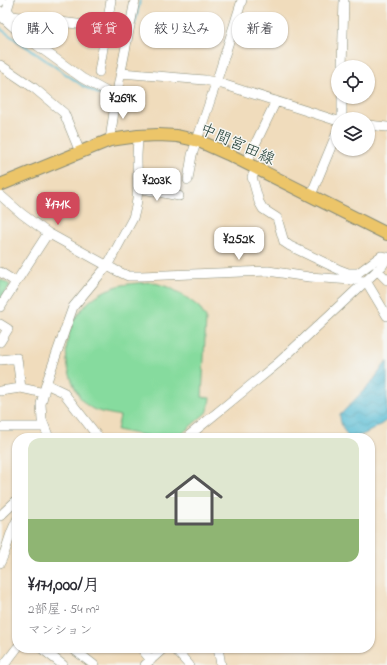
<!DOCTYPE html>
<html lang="ja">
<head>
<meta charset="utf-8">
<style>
	:root { --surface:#fff; --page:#f7f7f7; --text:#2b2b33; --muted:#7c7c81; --accent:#d1495b }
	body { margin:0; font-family:"Indie Flower","Klee One",sans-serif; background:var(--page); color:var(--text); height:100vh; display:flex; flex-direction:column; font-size:15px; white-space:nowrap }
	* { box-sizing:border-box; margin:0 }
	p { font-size:13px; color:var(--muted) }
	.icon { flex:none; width:22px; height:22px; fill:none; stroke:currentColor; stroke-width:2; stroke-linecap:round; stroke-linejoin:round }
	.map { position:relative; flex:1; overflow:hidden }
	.drawer { position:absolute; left:12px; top:433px; width:363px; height:220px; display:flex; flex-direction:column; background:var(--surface); border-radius:16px; box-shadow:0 1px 3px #0004 }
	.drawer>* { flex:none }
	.hud { position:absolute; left:12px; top:12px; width:363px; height:36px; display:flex; gap:8px }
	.tools { position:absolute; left:331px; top:60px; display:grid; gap:8px }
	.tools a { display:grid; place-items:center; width:44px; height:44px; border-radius:50%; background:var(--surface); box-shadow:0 1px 3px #0004; font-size:20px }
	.price { position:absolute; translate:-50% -34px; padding:0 9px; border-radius:8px; background:#fff; color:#222; font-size:13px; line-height:26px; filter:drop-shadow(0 1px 2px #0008) }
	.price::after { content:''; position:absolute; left:50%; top:24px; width:12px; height:9px; margin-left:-6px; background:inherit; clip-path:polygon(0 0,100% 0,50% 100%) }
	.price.selected { background:var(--accent); color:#fff }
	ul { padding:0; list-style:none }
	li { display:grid; align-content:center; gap:8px; height:212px; padding:0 16px }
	li span { display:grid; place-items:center; height:124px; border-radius:12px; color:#555 }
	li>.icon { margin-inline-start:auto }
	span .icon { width:72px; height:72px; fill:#fffc; stroke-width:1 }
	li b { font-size:17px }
	.tag { padding:0 14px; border-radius:16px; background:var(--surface); box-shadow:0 1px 3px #0004; font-size:14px; line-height:36px }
	.tag.selected { background:var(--accent); color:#fff }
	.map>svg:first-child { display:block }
	.park { fill:url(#park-crowns); stroke:#528c69 }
	.pitch { fill:#86db9e; stroke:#528c69 }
	.water { fill:url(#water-waves); stroke:#3a7c84 }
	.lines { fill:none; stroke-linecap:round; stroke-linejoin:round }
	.stream { stroke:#56bcd4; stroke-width:2 }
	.minor-casing { stroke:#888c78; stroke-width:10 }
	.major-casing { stroke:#888c78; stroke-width:14 }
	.minor { stroke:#fff; stroke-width:9 }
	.major { stroke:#ecc569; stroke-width:12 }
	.labels { text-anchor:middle; stroke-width:3; stroke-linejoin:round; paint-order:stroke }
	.street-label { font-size:16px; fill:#1f3d34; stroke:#f6f6f2 }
</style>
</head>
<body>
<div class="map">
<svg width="387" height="665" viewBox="0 0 387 665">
	<defs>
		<pattern id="park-crowns" width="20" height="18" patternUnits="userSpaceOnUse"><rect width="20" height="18" fill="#86db9e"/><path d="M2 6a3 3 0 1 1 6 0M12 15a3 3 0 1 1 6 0" fill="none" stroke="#6db382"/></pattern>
		<pattern id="water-waves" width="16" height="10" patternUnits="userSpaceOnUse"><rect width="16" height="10" fill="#56bcd4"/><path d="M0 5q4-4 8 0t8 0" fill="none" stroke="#479aad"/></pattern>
	</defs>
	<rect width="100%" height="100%" fill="#f6f6f2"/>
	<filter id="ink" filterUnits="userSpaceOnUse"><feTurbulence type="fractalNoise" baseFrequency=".025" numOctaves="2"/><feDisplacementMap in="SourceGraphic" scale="8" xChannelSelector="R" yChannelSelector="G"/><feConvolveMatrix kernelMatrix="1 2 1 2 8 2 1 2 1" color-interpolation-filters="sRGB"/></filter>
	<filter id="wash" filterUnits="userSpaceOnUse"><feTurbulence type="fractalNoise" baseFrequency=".012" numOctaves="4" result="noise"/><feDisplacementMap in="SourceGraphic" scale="16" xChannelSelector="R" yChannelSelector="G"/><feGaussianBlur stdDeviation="0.9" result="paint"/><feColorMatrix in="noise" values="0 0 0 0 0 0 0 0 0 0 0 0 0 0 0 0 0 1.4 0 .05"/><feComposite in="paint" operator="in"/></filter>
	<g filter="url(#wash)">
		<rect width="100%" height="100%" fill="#f0dcbc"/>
		<!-- park -->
		<path class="park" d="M 0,279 L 10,285 L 0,301 Z"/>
		<!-- pitch -->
		<path class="pitch" d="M 152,282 L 171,288 L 187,298 L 199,307 L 206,318 L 202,397 L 210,398 L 208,411 L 177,438 L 157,438 L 117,430 L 120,416 C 109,413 97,413 88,406 C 80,401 74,386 71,378 C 59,345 71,310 101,293 C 116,284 134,283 152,282 Z"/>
		<!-- water -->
		<path class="water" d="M 387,361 L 387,420 C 378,427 361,438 349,438 C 344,431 340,424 340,415 L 372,382 Z"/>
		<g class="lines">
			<!-- stream -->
			<path class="stream" d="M 135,24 L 140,0
				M 0,27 L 2,30 L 83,86 L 110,100"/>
		</g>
	</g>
	<g filter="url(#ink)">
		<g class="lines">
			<!-- minor casing -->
			<g class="minor-casing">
				<path id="minor" d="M 10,0 L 7,10 L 12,16 L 101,27 L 106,33 L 128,35
					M 0,2 L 1,0
					M 0,11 L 2,17 L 20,33 L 82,78 L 116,97
					M 0,65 L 34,88 L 64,113 L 80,152
					M 342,67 L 344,0
					M 99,72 L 111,0
					M 121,73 L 205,80 L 222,84 L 338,121
					M 342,119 L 342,97
					M 368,125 L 387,127
					M 110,140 L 116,97 L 135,0
					M 246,163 L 276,101
					M 257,168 L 252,177 L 259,202 L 263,209 L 277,218 L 284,242 L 290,246 L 340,270 L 348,273 L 358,273 L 381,256 L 387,257
					M 188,180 L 192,155 L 216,83 L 242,0
					M 138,188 L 179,196
					M 0,195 L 22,214 L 48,233 L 115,270 L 128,276 L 141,276 L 268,271 L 309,277 L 366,281
					M 311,195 L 338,130
					M 377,270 L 387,280
					M 0,272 L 16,282
					M 366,281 L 387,316
					M 0,307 L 48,233
					M 0,324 L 8,329 L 0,342
					M 0,360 L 17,358 L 21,388
					M 46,384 L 63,392 L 99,438
					M 0,391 L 21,388 L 44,393
					M 0,427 L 45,427
					M 49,438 L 42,420 L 41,404 L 46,384 L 68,321 L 73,307 L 107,266 L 133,218 C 140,198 137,179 137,158 C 137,151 138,143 138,136
					M 186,438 L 278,363 L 382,266 L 387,258
					M 0,516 L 17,500
					M 0,563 C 7,550 9,534 17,520
					M 41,648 L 63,665
					M 72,648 L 94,665
					M 141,648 L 151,660
					M 174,648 L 189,665
					M 218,648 L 221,665
					M 4,665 L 17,648
					M 145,665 L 164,648"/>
			</g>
			<!-- major casing -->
			<g class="major-casing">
				<path id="major" d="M 0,185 L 83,151 L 110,140 L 138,136 L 158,135 L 177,136 L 199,141 L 228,154 L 387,234"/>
			</g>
			<!-- minor -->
			<use href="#minor" class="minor"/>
			<!-- major -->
			<use href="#major" class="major"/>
		</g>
	</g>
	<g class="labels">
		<!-- street labels -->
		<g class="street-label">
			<text transform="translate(238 143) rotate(24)" y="6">中間宮田線</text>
		</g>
	</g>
</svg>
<div class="tools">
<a><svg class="icon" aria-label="locate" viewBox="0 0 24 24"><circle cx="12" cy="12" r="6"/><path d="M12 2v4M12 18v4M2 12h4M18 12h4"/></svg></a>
<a><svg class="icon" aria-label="layers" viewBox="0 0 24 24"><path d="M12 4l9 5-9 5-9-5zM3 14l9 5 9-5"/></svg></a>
</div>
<b class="price" style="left:123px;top:120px">¥269K</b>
<b class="price" style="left:157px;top:202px">¥203K</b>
<b class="price selected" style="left:58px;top:226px">¥171K</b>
<b class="price" style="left:239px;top:261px">¥252K</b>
<div class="hud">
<a class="tag">購入</a>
<a class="tag selected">賃貸</a>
<a class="tag">絞り込み</a>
<a class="tag">新着</a>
</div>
<section class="drawer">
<ul>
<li><span style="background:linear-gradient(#dfe7d0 65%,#8fb573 0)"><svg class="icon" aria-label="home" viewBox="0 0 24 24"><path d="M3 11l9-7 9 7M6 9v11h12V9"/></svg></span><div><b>¥171,000/月</b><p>2部屋 · 54 m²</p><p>マンション</p></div></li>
</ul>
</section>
</div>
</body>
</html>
